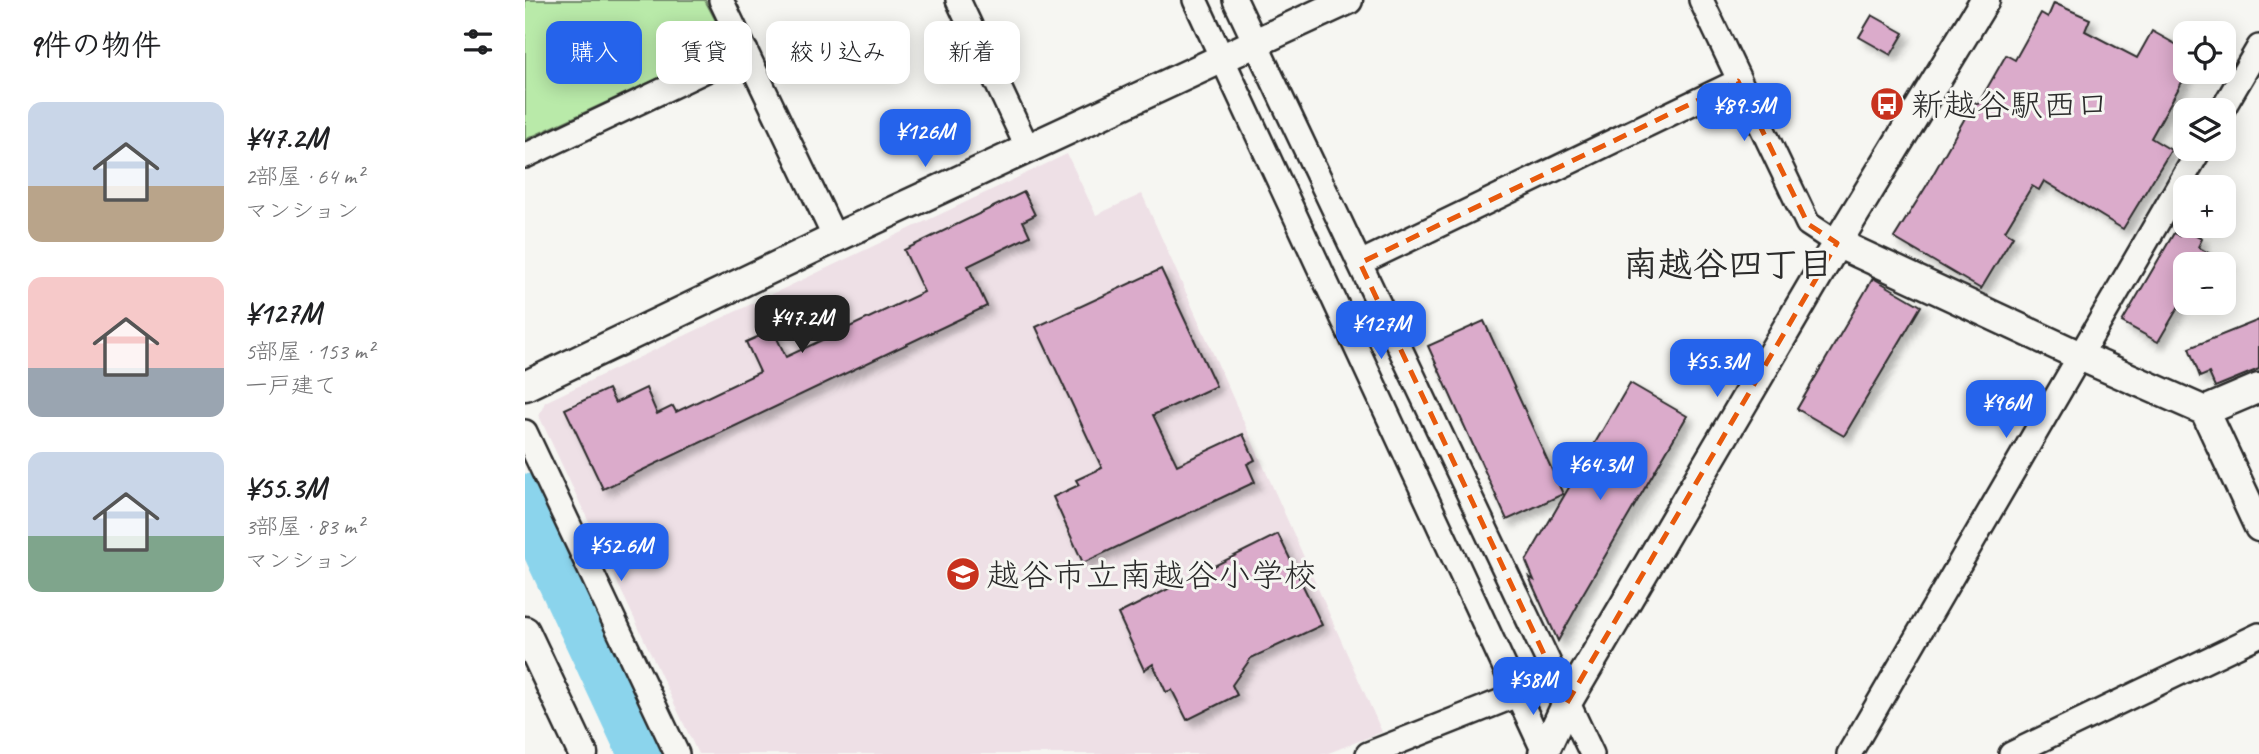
<!DOCTYPE html>
<html lang="ja">
<head>
<meta charset="utf-8">
<style>
	:root { --surface:#fff; --page:#f6f6f6; --text:#202124; --muted:#757577; --accent:#2563eb }
	body { margin:0; font-family:Caveat,"Klee One",sans-serif; background:var(--page); color:var(--text); height:100vh; display:flex; flex-direction:column; font-size:26px; white-space:nowrap }
	* { box-sizing:border-box; margin:0 }
	p { font-size:23px; color:var(--muted) }
	.icon { flex:none; width:38px; height:38px; fill:none; stroke:currentColor; stroke-width:2; stroke-linecap:round; stroke-linejoin:round }
	.map { position:relative; flex:1; overflow:hidden }
	.details { display:flex; flex-direction:column; background:var(--surface); width:525px }
	.details>* { flex:none }
	.guide { position:absolute; left:21px; top:21px; width:665px; height:63px; display:flex; gap:14px }
	.buttons { position:absolute; left:1648px; top:21px; display:grid; gap:14px }
	.buttons a { display:grid; place-items:center; width:63px; height:63px; border-radius:14px; background:var(--surface); box-shadow:0 4px 18px #0003; font-size:35px }
	.price { position:absolute; translate:-50% -60px; padding:0 16px; border-radius:14px; background:var(--accent); color:#fff; font-size:23px; line-height:46px; filter:drop-shadow(0 2px 4px #0008) }
	.price::after { content:''; position:absolute; left:50%; top:42px; width:21px; height:16px; margin-left:-10px; background:inherit; clip-path:polygon(0 0,100% 0,50% 100%) }
	.price.active { background:#222; color:#fff }
	ul { padding:0; list-style:none }
	li { display:flex; align-items:center; gap:21px; height:175px; padding:0 28px }
	li span { display:grid; place-items:center; flex:none; width:196px; height:140px; border-radius:14px; color:#555 }
	li>.icon { margin-inline-start:auto }
	span .icon { width:84px; height:84px; fill:#fffc; stroke-width:1 }
	li b { font-size:30px }
	h2 { display:flex; justify-content:space-between; align-items:center; height:84px; padding:0 28px; font-size:30px }
	.chip { padding:0 24px; border-radius:14px; background:var(--surface); box-shadow:0 4px 18px #0003; font-size:24px; line-height:63px }
	.chip.active { background:var(--accent); color:#fff }
	main { display:flex; flex:1; min-height:0 }
	.map>svg:first-child { display:block }
	.built { fill:#eee0e6 }
	.green { fill:#b9eaa9; stroke:#728a6a; stroke-width:2 }
	.lines { fill:none; stroke-linecap:round; stroke-linejoin:round }
	.river { stroke:#8bd4ec; stroke-width:51 }
	.building { fill:#dbabcb; stroke:#2b2b2b; stroke-width:2; filter:url(#shadow) }
	.minor-casing { stroke:#2b2b2b; stroke-width:28 }
	.tertiary-casing { stroke:#2b2b2b; stroke-width:33 }
	.minor { stroke:#f6f6f2; stroke-width:23 }
	.tertiary { stroke:#f6f6f2; stroke-width:28 }
	.marked { fill:none; stroke:#e8590c; stroke-width:5; stroke-dasharray:14 9; stroke-linejoin:round }
	.labels { text-anchor:middle; stroke-width:6; stroke-linejoin:round; paint-order:stroke }
	.poi-label { font-size:33px; fill:#2b2b2b; stroke:#f6f6f2; text-anchor:start }
	.neighbourhood-label { font-size:35px; font-weight:bold; fill:#2b2b2b; stroke:#f6f6f2 }
</style>
</head>
<body>
<main>
<section class="details">
<h2>9件の物件<svg class="icon" aria-label="filters" viewBox="0 0 24 24"><path d="M4 7h16M4 17h16"/><circle cx="9" cy="7" r="2"/><circle cx="15" cy="17" r="2"/></svg></h2>
<ul>
<li><span style="background:linear-gradient(#c9d6e8 60%,#b9a48a 0)"><svg class="icon" aria-label="home" viewBox="0 0 24 24"><path d="M3 11l9-7 9 7M6 9v11h12V9"/></svg></span><div><b>¥47.2M</b><p>2部屋 · 64 m²</p><p>マンション</p></div></li>
<li><span style="background:linear-gradient(#f6c9c9 65%,#9aa5b1 0)"><svg class="icon" aria-label="home" viewBox="0 0 24 24"><path d="M3 11l9-7 9 7M6 9v11h12V9"/></svg></span><div><b>¥127M</b><p>5部屋 · 153 m²</p><p>一戸建て</p></div></li>
<li><span style="background:linear-gradient(#c9d6e8 60%,#7fa58c 0)"><svg class="icon" aria-label="home" viewBox="0 0 24 24"><path d="M3 11l9-7 9 7M6 9v11h12V9"/></svg></span><div><b>¥55.3M</b><p>3部屋 · 83 m²</p><p>マンション</p></div></li>
</ul>
</section>
<div class="map">
<svg width="1734" height="754" viewBox="0 0 1734 754">
	<defs>
		<filter id="shadow"><feDropShadow dx="6" dy="6" stdDeviation="3.5" flood-color="#0004"/></filter>
	</defs>
	<rect width="100%" height="100%" fill="#f6f6f2"/>
	<filter id="ink" filterUnits="userSpaceOnUse"><feTurbulence type="fractalNoise" baseFrequency=".0143" numOctaves="2"/><feDisplacementMap in="SourceGraphic" scale="14" xChannelSelector="R" yChannelSelector="G"/><feConvolveMatrix kernelMatrix="1 2 1 2 8 2 1 2 1" color-interpolation-filters="sRGB"/></filter>
	<g filter="url(#ink)">
		<!-- built -->
		<path class="built" d="M 542,154 L 571,215 L 617,194 L 857,732 L 801,754 L 173,754 L 14,416 L 20,402 Z"/>
		<!-- green -->
		<path class="green" d="M 0,0 L 180,0 L 200,38 L 195,50 L 0,140 Z"/>
		<g class="lines">
			<!-- river -->
			<path class="river" d="M 0,499 L 119,754"/>
		</g>
		<!-- building -->
		<path class="building" d="M 1529,3 L 1565,19 L 1560,31 L 1612,58 L 1627,31 L 1661,50 L 1661,75 L 1626,138 L 1646,150 L 1598,229 L 1519,181 L 1514,190 L 1507,186 L 1480,231 L 1488,236 L 1456,289 L 1369,238 L 1402,185 L 1449,102 L 1453,104 L 1481,55 L 1490,60 L 1516,13 L 1523,17 Z
			M 1347,15 L 1379,33 L 1366,55 L 1334,37 Z
			M 499,192 L 510,215 L 498,221 L 505,236 L 443,266 L 462,306 L 78,489 L 40,409 L 83,389 L 90,403 L 121,388 L 132,414 L 148,406 L 151,412 L 235,372 L 221,342 L 248,330 L 261,357 L 399,292 L 379,250 Z
			M 1658,229 L 1677,239 L 1673,247 L 1703,264 L 1661,264 L 1661,294 L 1633,342 L 1597,322 L 1649,233 L 1654,236 Z
			M 636,269 L 691,386 L 628,415 L 652,465 L 718,434 L 730,460 L 722,464 L 730,482 L 558,563 L 528,497 L 554,485 L 551,480 L 577,468 L 511,327 Z
			M 1348,278 L 1396,306 L 1319,436 L 1272,409 Z
			M 1734,320 L 1734,369 L 1690,387 L 1684,373 L 1675,377 L 1664,348 Z
			M 959,321 L 1038,494 L 982,520 L 903,346 Z
			M 1105,383 L 1162,416 L 1052,604 L 1053,605 L 1033,641 L 1004,577 L 1009,580 L 1001,561 Z
			M 753,534 L 797,625 L 726,658 L 707,685 L 712,695 L 662,720 L 647,690 L 641,692 L 628,664 L 619,670 L 593,614 Z"/>
		<g class="lines">
			<!-- minor casing -->
			<g class="minor-casing">
				<path id="minor" d="M 196,0 L 310,238
					M 433,0 L 503,149
					M 670,0 L 1020,754
					M 710,0 L 1067,754
					M 1176,0 L 1283,224 L 1312,243
					M 1697,110 L 1734,47
					M 0,156 L 221,51
					M 835,263 L 1213,81
					M 0,432 L 152,754
					M 843,754 L 992,695
					M 1324,754 L 1675,149
					M 1486,754 L 1734,635"/>
			</g>
			<!-- tertiary casing -->
			<g class="tertiary-casing">
				<path id="tertiary" d="M 1312,243 L 1555,356 L 1680,411 L 1734,527
					M 0,386 L 310,238 L 823,0
					M 1680,411 L 1734,388
					M 0,631 L 58,754
					M 1018,754 L 1042,703 L 1312,243 L 1460,0"/>
			</g>
			<!-- minor -->
			<use href="#minor" class="minor"/>
			<!-- tertiary -->
			<use href="#tertiary" class="tertiary"/>
		</g>
	</g>
	<!-- marked area -->
	<path class="marked" d="M 1213,81 L 1283,224 L 1312,243 L 1042,703 L 835,263 Z"/>
	<!-- icons -->
	<defs>
		<g id="bus-disc" transform="scale(1.75)"><circle r="9.5" fill="#c8321e" stroke="#f6f6f2"/><path d="M-5-6H5V4H4V6H2V4H-2V6H-4V4H-5ZM-3.5-4V0h7V-4ZM-3.5 1.2v1.5H-2V1.2ZM2 1.2v1.5H3.5V1.2Z" fill="#fff"/></g>
		<g id="school-disc" transform="scale(1.75)"><circle r="9.5" fill="#c8321e" stroke="#f6f6f2"/><path d="M0-5L7-2L0 1L-7-2ZM-4 1L0 2.5L4 1V4Q0 6-4 4Z" fill="#fff"/></g>
	</defs>
	<g fill-rule="evenodd">
		<use href="#bus-disc" x="1362" y="104"/>
		<use href="#school-disc" x="438" y="574"/>
	</g>
	<g class="labels">
		<!-- poi labels -->
		<g class="poi-label">
			<text x="1386" y="116">新越谷駅西口</text>
			<text x="462" y="586">越谷市立南越谷小学校</text>
		</g>
		<!-- neighbourhood labels -->
		<g class="neighbourhood-label">
			<text x="1203" y="276">南越谷四丁目</text>
		</g>
	</g>
</svg>
<div class="buttons">
<a><svg class="icon" aria-label="locate" viewBox="0 0 24 24"><circle cx="12" cy="12" r="6"/><path d="M12 2v4M12 18v4M2 12h4M18 12h4"/></svg></a>
<a><svg class="icon" aria-label="layers" viewBox="0 0 24 24"><path d="M12 4l9 5-9 5-9-5zM3 14l9 5 9-5"/></svg></a>
<a>+</a>
<a>−</a>
</div>
<b class="price" style="left:1219px;top:143px">¥89.5M</b>
<b class="price" style="left:400px;top:169px">¥126M</b>
<b class="price active" style="left:277px;top:355px">¥47.2M</b>
<b class="price" style="left:856px;top:361px">¥127M</b>
<b class="price" style="left:1192px;top:399px">¥55.3M</b>
<b class="price" style="left:1481px;top:440px">¥96M</b>
<b class="price" style="left:1075px;top:502px">¥64.3M</b>
<b class="price" style="left:96px;top:583px">¥52.6M</b>
<b class="price" style="left:1008px;top:717px">¥58M</b>
<div class="guide">
<a class="chip active">購入</a>
<a class="chip">賃貸</a>
<a class="chip">絞り込み</a>
<a class="chip">新着</a>
</div>
</div>
</main>
</body>
</html>
